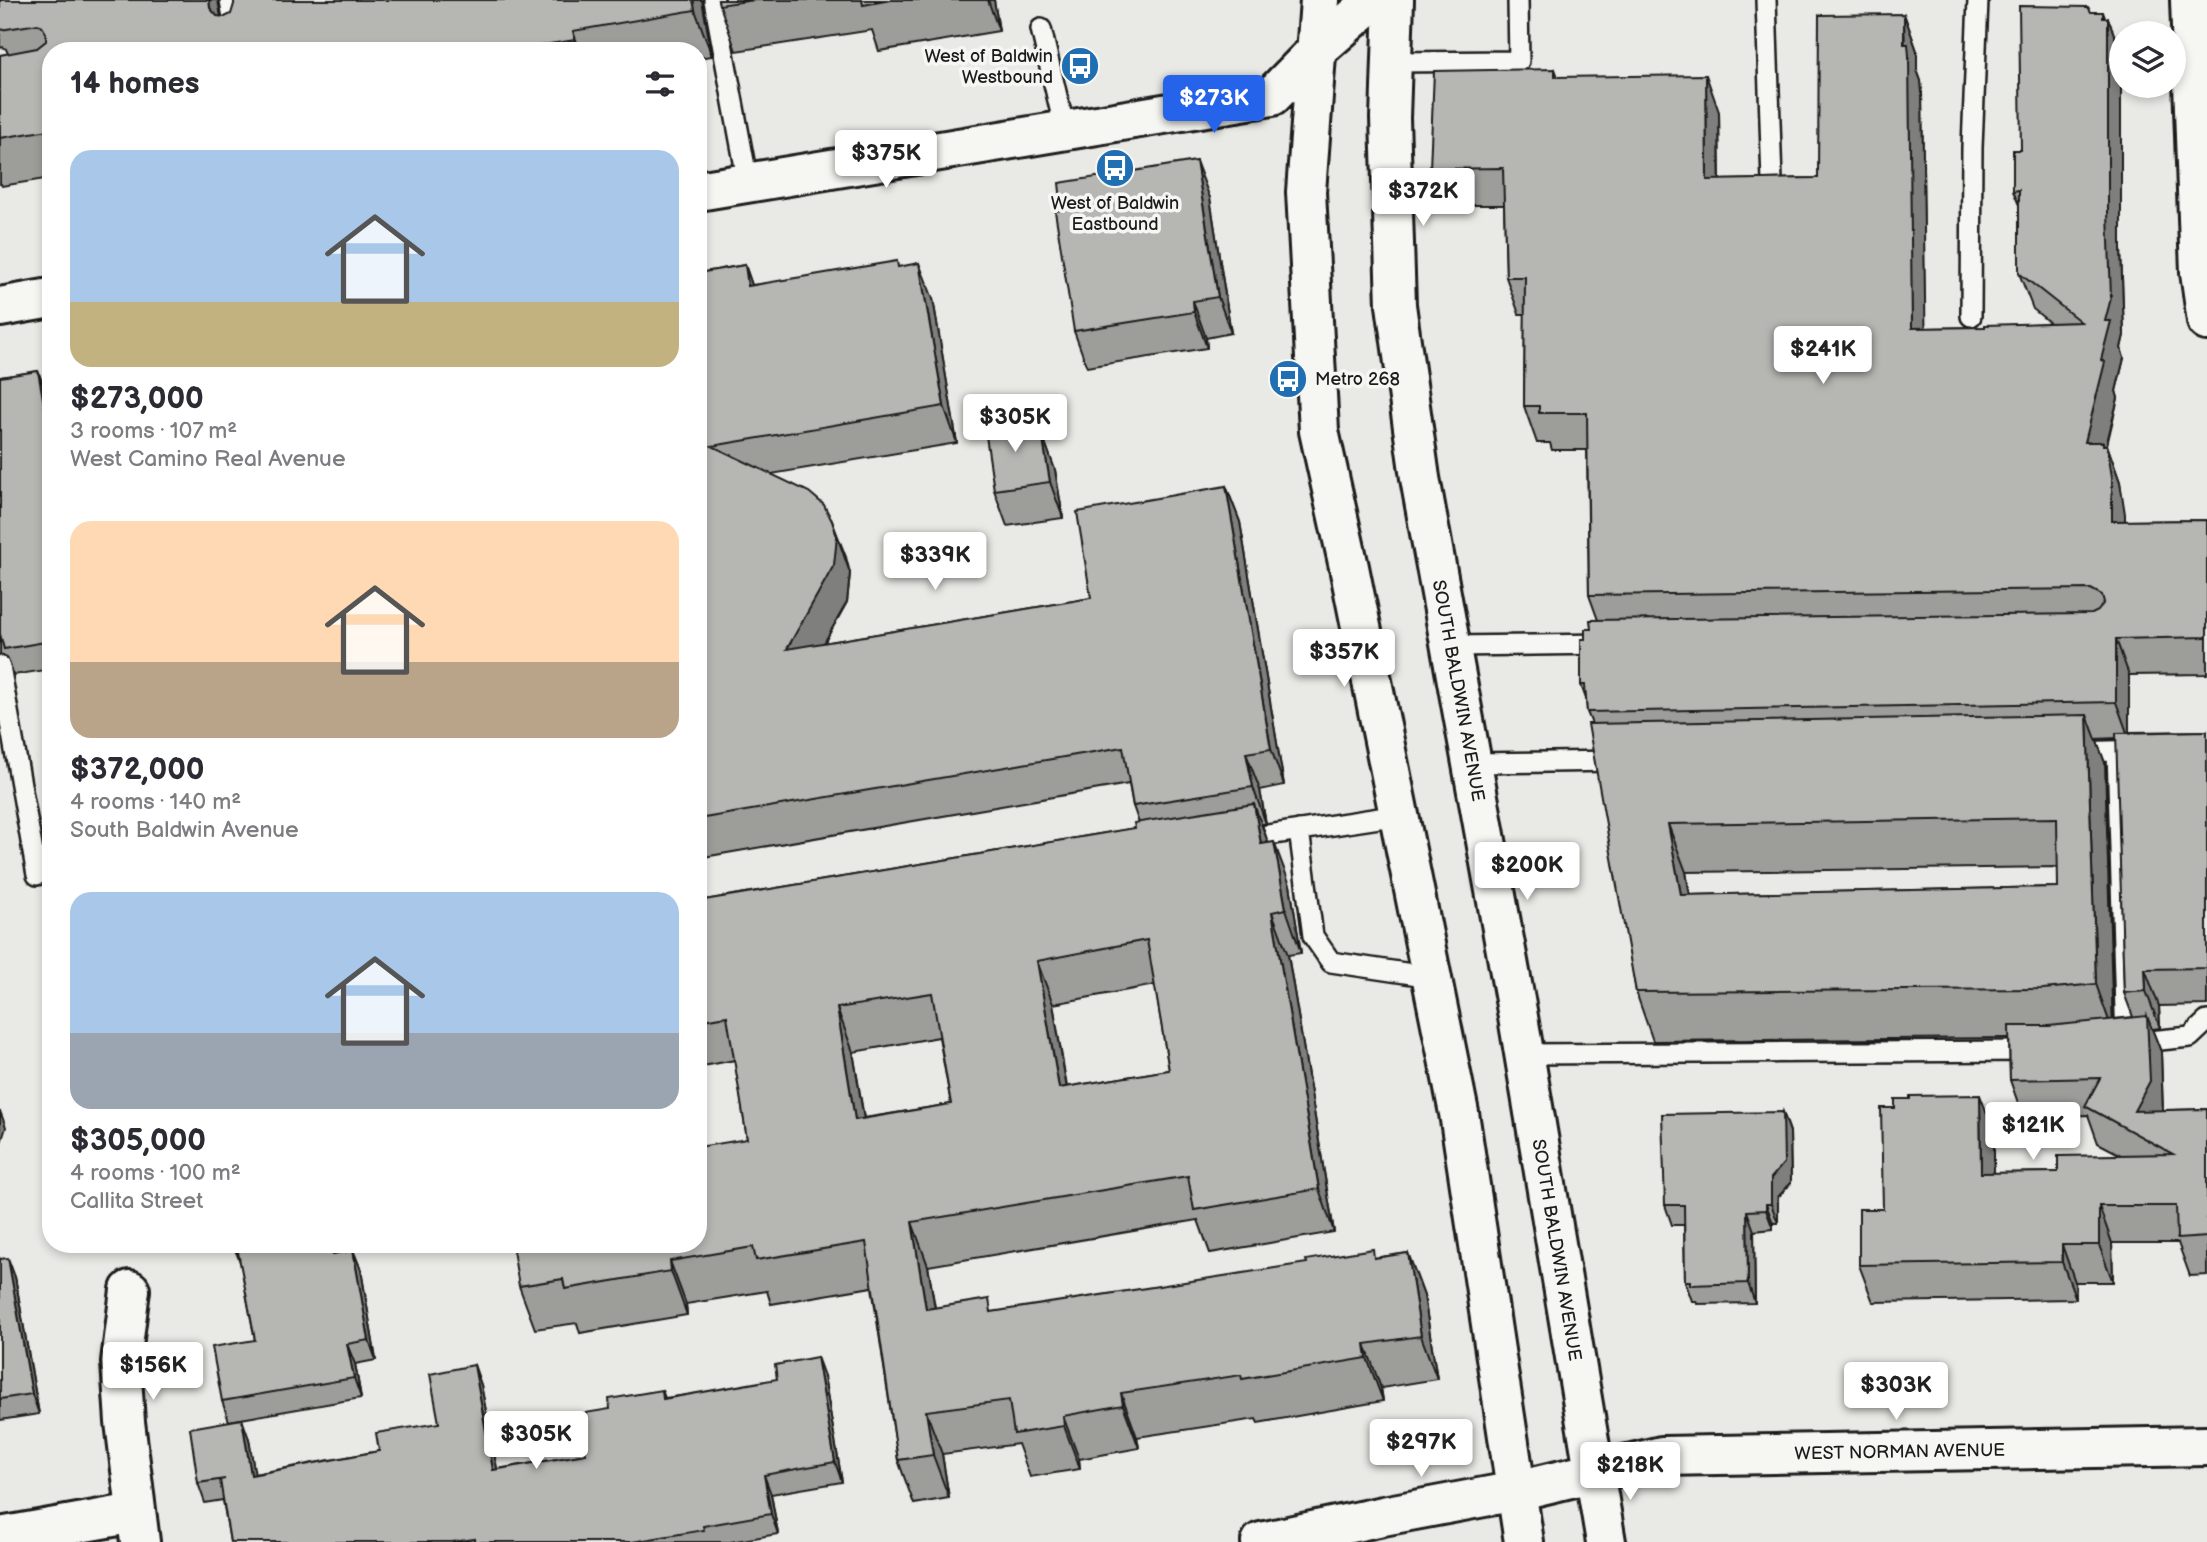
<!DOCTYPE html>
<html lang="en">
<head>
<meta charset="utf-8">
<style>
	:root { --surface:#fff; --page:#f7f7f7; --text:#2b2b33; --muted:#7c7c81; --accent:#2563eb }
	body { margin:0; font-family:"Balsamiq Sans",sans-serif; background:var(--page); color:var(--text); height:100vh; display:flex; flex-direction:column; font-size:26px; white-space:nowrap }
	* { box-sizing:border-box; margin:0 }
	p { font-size:23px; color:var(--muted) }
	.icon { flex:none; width:38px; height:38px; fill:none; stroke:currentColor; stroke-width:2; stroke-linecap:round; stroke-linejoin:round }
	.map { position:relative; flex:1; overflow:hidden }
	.details { position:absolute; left:42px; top:42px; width:665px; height:1211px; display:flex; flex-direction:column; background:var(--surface); border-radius:28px; box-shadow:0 4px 10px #0003 }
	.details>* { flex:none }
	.tools { position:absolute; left:2109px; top:21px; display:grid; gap:14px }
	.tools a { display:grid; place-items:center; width:77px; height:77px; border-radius:50%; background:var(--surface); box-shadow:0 4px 10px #0003; font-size:35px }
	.price { position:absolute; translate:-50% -60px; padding:0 16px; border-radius:7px; background:#fff; color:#222; font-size:23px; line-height:46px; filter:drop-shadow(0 2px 4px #0008) }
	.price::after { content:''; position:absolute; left:50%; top:42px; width:21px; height:16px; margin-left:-10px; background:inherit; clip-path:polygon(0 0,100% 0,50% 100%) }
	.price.selected { background:var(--accent); color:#fff }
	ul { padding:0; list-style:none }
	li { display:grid; align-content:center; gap:14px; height:371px; padding:0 28px }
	li span { display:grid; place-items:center; height:217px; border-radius:21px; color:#555 }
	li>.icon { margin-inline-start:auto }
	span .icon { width:126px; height:126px; fill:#fffc; stroke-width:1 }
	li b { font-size:30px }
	h2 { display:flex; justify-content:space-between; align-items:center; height:84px; padding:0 28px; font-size:30px }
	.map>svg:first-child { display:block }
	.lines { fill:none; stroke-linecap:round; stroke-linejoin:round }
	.lane-casing { stroke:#1c1c1c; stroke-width:24 }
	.street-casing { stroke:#1c1c1c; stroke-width:44 }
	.secondary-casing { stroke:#1c1c1c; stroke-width:44 }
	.lane { stroke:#f6f6f2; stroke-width:19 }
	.street { stroke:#f6f6f2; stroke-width:38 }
	.secondary { stroke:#f6f6f2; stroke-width:38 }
	.wall { fill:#9d9d9a; stroke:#1c1c1c; stroke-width:2; fill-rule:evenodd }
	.shaded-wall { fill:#7f7f7d; stroke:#1c1c1c; stroke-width:2 }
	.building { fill:#b6b6b3; stroke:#1c1c1c; stroke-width:2; fill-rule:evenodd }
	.labels { text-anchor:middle; stroke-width:7; stroke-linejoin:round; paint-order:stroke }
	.poi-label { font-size:18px; fill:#1c1c1c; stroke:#f6f6f2; text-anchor:end }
	.street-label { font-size:18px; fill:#1c1c1c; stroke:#f6f6f2 }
</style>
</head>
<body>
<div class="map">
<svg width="2207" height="1542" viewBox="0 0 2207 1542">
	<rect width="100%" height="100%" fill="#e9e9e5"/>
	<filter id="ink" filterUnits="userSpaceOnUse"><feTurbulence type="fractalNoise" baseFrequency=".0143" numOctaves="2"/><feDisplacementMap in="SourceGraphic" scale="14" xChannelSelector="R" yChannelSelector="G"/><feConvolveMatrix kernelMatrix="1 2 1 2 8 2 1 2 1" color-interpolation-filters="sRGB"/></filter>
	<g filter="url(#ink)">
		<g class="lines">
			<!-- lane casing -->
			<g class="lane-casing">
				<path id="lane" d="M 230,0 L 239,51
					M 714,0 L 748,183
					M 1766,0 L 1772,182
					M 1041,29 L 1065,130
					M 1392,62 L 1519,61 L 1518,0
					M 1971,316 L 1972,147 L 1978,0
					M 1450,646 L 1607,644
					M 0,666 L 37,875
					M 2117,751 L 2126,1043
					M 2075,752 L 2143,750
					M 1472,763 L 1618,761
					M 1299,830 L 1313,936 L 1331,962 L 1432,977
					M 1241,839 L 1399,815
					M 2130,1043 L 2190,1037 L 2207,1021
					M 1524,1054 L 2034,1051"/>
			</g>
			<!-- street casing -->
			<g class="street-casing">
				<g id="street">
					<path d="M 2190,0 L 2200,272 L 2207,321"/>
					<path d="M 130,1290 L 121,1362 L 125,1422 L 140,1542"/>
					<path d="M 0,1537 L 135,1513"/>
					<path id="s1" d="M 1261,1542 L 1383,1516 L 1516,1491 L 1662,1456 L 2207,1446"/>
				</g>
			</g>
			<!-- secondary casing -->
			<g class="secondary-casing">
				<g id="secondary">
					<path d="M 1320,0 L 1306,192 L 1319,431 L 1349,567 L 1459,1113 L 1524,1542"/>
					<path id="s2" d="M 1394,0 L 1390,118 L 1396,305 L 1420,478 L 1517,1011 L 1606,1542"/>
					<path d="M 698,191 L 1272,96 L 1317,50 L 1374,0"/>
					<path d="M 0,307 L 51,298"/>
				</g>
			</g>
			<!-- lane -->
			<use href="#lane" class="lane"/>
			<!-- street -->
			<use href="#street" class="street"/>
			<!-- secondary -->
			<use href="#secondary" class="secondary"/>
		</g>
		<!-- wall -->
		<path class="wall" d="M 0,0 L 218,0 L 221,17 L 702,2 L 712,56 L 698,58 L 698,51 L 51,51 L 51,178 L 2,186 L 1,184 L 0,184 L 0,55 L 8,54 L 6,49 L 3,47 L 0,48 Z
			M 718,0 L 994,0 L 999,31 L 879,51 L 872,30 L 736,51 Z
			M 2091,12 L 2105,18 L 2108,18 L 2121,54 L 2121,249 L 2124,335 L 2121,348 L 2124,358 L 2116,391 L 2118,398 L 2107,445 L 2120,482 L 2125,521 L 2207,520 L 2207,674 L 2129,675 L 2129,732 L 2207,731 L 2207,1005 L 2159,1006 L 2160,1028 L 2152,1029 L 2161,1052 L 2163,1110 L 2207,1109 L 2207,1275 L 2190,1276 L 2178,1243 L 2112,1243 L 2113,1282 L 2075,1282 L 2076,1299 L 1873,1302 L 1859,1265 L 1883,1209 L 1994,1132 L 1994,1173 L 2058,1172 L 2121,1155 L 2098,1143 L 2088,1115 L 2023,1117 L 2010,1080 L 2009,1038 L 1653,1041 L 1636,992 L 1592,724 L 1587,712 L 1586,699 L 1581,685 L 1585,639 L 1598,620 L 1589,595 L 1587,450 L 1552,450 L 1550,443 L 1537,443 L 1524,406 L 1525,314 L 1519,314 L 1506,277 L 1504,205 L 1443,205 L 1430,169 L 1555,69 L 1558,77 L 1719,112 L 1720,180 L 1818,178 L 1904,14 L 1917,51 L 1917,70 L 1921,81 L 1922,93 L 1925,328 L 1985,327 L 2050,323 L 2033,309 L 2019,273 L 2019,205 L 2013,191 L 2021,150 ZM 2117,738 L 2124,993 L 2133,1017 L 2113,1019 L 2105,763 L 2096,739 ZM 2058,867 L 2058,887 L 1690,895 L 1686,872 Z
			M 1210,198 L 1231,333 L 1206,338 L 1207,348 L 1087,367 L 1074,331 Z
			M 745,265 L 752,285 L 900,267 L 933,299 L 957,443 L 771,474 L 832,521 L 846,557 L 850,573 L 847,602 L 824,643 L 1091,598 L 1226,486 L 1240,522 L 1284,785 L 1260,790 L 1266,824 L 1262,824 L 1268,843 L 1290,885 L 1301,953 L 1288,955 L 1334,1232 L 1210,1253 L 1198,1220 L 928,1266 L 935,1308 L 994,1312 L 1408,1253 L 1424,1296 L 1437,1379 L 1381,1388 L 1383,1401 L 1258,1423 L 1256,1419 L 1137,1437 L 1139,1448 L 1079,1459 L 1080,1469 L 1030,1477 L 1018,1444 L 942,1454 L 949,1498 L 914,1504 L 898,1460 L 872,1287 L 771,1304 L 767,1291 L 686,1304 L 687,1315 L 580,1333 L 577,1323 L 535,1329 L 519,1286 L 747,1139 L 735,1060 L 698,1067 L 698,901 L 1135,828 L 1139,823 L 1133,806 L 1129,784 L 698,858 L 698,273 ZM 1155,985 L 1169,1070 L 1067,1087 L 1053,1004 ZM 939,1037 L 951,1104 L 864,1118 L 853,1052 Z
			M 38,371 L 48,398 L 51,414 L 51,669 L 14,675 L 7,657 L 0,654 L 0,377 Z
			M 1042,434 L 1055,470 L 1063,518 L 1007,526 L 994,490 L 1033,435 Z
			M 1783,1112 L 1790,1132 L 1791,1183 L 1778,1197 L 1778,1223 L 1773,1223 L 1773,1229 L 1754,1231 L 1755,1303 L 1697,1304 L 1696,1301 L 1692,1301 L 1685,1281 L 1684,1225 L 1672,1225 L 1665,1205 Z
			M 335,1244 L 337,1253 L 353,1250 L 361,1270 L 376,1360 L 355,1364 L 361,1398 L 229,1421 L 222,1401 L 255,1340 L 241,1264 L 236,1252 Z
			M 0,1259 L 15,1277 L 39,1414 L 0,1420 Z
			M 474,1365 L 481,1385 L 497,1469 L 586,1454 L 610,1409 L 662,1390 L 665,1398 L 824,1376 L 842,1482 L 771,1494 L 778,1534 L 730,1542 L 230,1542 L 223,1500 L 205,1503 L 198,1483 L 249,1439 L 254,1474 L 379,1451 L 439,1423 Z"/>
		<!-- shaded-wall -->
		<path class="shaded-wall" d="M 209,0 L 218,0 L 227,51 L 210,8 Z
			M 693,0 L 702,0 L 712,56 L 695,10 Z
			M 988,0 L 994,0 L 999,31 Z
			M 2103,12 L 2108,26 L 2108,18 L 2121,54 L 2121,249 L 2124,335 L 2121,348 L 2124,358 L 2116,391 L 2118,398 L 2105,450 L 2107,445 L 2120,482 L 2125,514 L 2125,557 L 2085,442 L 2101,360 L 2105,321 Z
			M 1904,14 L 1917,51 L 1917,70 L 1921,81 L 1922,93 L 1926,365 L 1912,328 Z
			M 573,31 L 580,51 L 579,51 L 575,40 Z
			M 1706,75 L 1719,112 L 1720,216 L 1707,180 Z
			M 1196,161 L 1210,198 L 1231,333 L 1218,297 Z
			M 919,263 L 933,299 L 957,443 L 944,406 Z
			M 745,265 L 758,302 L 748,286 Z
			M 1193,301 L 1206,338 L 1207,348 L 1194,312 Z
			M 38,371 L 48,398 L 51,414 L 51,443 Z
			M 1026,416 L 1039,452 L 1029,436 Z
			M 1042,434 L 1055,470 L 1063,518 L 1050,482 Z
			M 1226,486 L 1240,522 L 1284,785 L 1271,749 Z
			M 832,521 L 850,573 L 847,602 L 800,686 L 787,649 Z
			M 2116,639 L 2129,675 L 2129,738 L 2116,702 Z
			M 2087,715 L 2105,763 L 2113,1032 L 2096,984 Z
			M 1246,753 L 1260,790 L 1266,824 L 1253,787 Z
			M 1254,804 L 1270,848 L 1261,844 Z
			M 1668,824 L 1686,872 L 1698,943 L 1681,895 Z
			M 1274,842 L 1290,885 L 1301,953 L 1286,909 Z
			M 1272,912 L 1288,955 L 1334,1232 L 1319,1189 Z
			M 1037,961 L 1053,1004 L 1074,1132 L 1059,1088 Z
			M 2145,969 L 2159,1006 L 2160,1028 L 2146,991 Z
			M 837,1008 L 853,1052 L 871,1163 L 855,1120 Z
			M 2147,1016 L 2161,1052 L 2163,1118 L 2134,1111 Z
			M 1980,1095 L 1994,1132 L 1994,1210 L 1981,1173 Z
			M 0,1111 L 6,1127 L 0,1146 Z
			M 1783,1112 L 1790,1132 L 1791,1183 L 1778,1197 L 1778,1223 L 1771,1204 L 1771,1178 Z
			M 1766,1204 L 1773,1223 L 1773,1229 L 1766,1210 Z
			M 2099,1206 L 2112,1243 L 2113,1282 L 2099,1245 Z
			M 1747,1211 L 1754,1231 L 1755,1303 L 1748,1283 Z
			M 912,1222 L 928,1266 L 942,1352 L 926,1309 Z
			M 331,1244 L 335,1244 L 340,1274 L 333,1254 Z
			M 2062,1245 L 2075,1282 L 2076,1299 L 2062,1262 Z
			M 353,1250 L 361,1270 L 376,1360 L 369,1340 Z
			M 1408,1253 L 1424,1296 L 1437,1379 L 1421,1336 Z
			M 8,1258 L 15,1277 L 39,1414 L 32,1394 Z
			M 670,1261 L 686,1304 L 687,1315 L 671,1271 Z
			M 347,1344 L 355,1364 L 361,1398 L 354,1378 Z
			M 1365,1344 L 1381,1388 L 1383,1401 L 1367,1358 Z
			M 817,1357 L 824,1376 L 842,1482 L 835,1462 Z
			M 474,1365 L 481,1385 L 501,1489 L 493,1470 Z
			M 1121,1393 L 1137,1437 L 1139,1448 L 1123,1405 Z
			M 926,1411 L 942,1454 L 949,1498 L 933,1455 Z
			M 1063,1416 L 1079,1459 L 1080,1469 L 1064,1426 Z
			M 242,1419 L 249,1439 L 258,1494 L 251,1475 Z
			M 764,1475 L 771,1494 L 778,1534 L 771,1514 Z"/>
		<!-- building -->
		<path class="building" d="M 0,0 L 209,0 L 210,8 L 217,16 L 225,17 L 231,14 L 234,4 L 234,0 L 693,0 L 695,10 L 573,31 L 575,40 L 506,51 L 51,51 L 51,124 L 48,125 L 49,130 L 0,138 L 0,55 L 37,48 L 46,41 L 46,33 L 43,28 L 38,24 L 0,30 Z
			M 718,0 L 755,0 L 719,5 Z
			M 862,0 L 891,0 L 863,5 Z
			M 2019,6 L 2088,7 L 2091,12 L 2103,12 L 2103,18 L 2108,18 L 2108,212 L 2111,298 L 2105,321 L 2111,321 L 2101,360 L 2105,362 L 2085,442 L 2103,442 L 2103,445 L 2107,445 L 2112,477 L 2112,521 L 2207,520 L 2207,637 L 2116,639 L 2116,702 L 1587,712 L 1585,685 L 1581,685 L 1581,639 L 1585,639 L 1585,629 L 1591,629 L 1590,620 L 2092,614 L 2098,611 L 2104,602 L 2102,595 L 2091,589 L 1589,595 L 1587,413 L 1539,413 L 1539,406 L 1524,406 L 1525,277 L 1506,277 L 1503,168 L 1430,169 L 1434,71 L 1555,69 L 1555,77 L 1706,75 L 1707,180 L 1818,178 L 1819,15 L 1904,14 L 1904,44 L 1908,44 L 1909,56 L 1912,328 L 1985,327 L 1985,325 L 2081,322 L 2019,273 L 2019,190 L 2013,191 L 2013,150 L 2021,150 Z
			M 1196,161 L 1218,297 L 1193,301 L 1194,312 L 1074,331 L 1055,211 L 1062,210 L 1059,183 Z
			M 897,261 L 898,267 L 919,263 L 944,406 L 712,446 L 809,492 L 824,505 L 832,521 L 837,537 L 834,565 L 787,649 L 1091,598 L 1077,512 L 1226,486 L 1271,749 L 1246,753 L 1253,787 L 1133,806 L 1123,747 L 698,819 L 698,273 L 745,265 L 748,286 Z
			M 38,371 L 51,443 L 51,641 L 4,649 L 0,634 L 0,377 Z
			M 1026,416 L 1029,436 L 1042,434 L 1050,482 L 994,490 L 984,422 Z
			M 2087,715 L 2096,984 L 2043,989 L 1636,992 L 1588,724 ZM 2057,818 L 2058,887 L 1681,895 L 1668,824 Z
			M 2207,731 L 2207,968 L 2145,969 L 2146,991 L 2124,993 L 2116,733 Z
			M 51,759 L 51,794 L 45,760 Z
			M 1254,804 L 1261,844 L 1274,842 L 1286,909 L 1272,912 L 1319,1189 L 1194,1210 L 1188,1176 L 912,1222 L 926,1309 L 989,1299 L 991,1312 L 1307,1263 L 1306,1260 L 1373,1249 L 1374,1258 L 1408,1253 L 1421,1336 L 1365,1344 L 1367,1358 L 1242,1379 L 1241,1375 L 1121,1393 L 1123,1405 L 1063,1416 L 1064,1426 L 1014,1434 L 1009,1400 L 926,1411 L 933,1455 L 898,1460 L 866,1242 L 756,1260 L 753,1247 L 670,1261 L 671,1271 L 565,1289 L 563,1279 L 519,1286 L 512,1244 L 698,1244 L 698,1147 L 747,1139 L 727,1016 L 698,1021 L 698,901 L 1135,828 L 1134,823 ZM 1147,940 L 1169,1070 L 1059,1088 L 1037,961 ZM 932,993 L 951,1104 L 855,1120 L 837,1008 Z
			M 2147,1016 L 2150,1081 L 2134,1111 L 2207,1109 L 2207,1237 L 2177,1239 L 2176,1206 L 2099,1206 L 2099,1245 L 2062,1245 L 2062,1262 L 1859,1265 L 1859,1209 L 1883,1209 L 1881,1108 L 1895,1108 L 1895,1099 L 1910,1099 L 1910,1096 L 1980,1095 L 1981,1173 L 2058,1172 L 2058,1156 L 2173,1154 L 2085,1106 L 2100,1078 L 2010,1080 L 2009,1026 L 2049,1026 Z
			M 1783,1112 L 1784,1163 L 1771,1178 L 1771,1204 L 1766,1204 L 1766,1210 L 1747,1211 L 1748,1283 L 1690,1285 L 1690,1281 L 1685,1281 L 1684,1205 L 1665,1205 L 1662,1114 Z
			M 235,1244 L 331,1244 L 333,1254 L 353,1250 L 369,1340 L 347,1344 L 354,1378 L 222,1401 L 212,1347 L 255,1340 L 238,1252 L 236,1252 Z
			M 8,1258 L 32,1394 L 0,1399 L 0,1259 Z
			M 817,1357 L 835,1462 L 764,1475 L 771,1514 L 703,1526 L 704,1530 L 632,1542 L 475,1542 L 475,1539 L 452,1542 L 230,1542 L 220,1480 L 225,1479 L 198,1483 L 190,1428 L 242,1419 L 251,1475 L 379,1451 L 376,1433 L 439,1423 L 430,1374 L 474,1365 L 493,1470 L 586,1454 L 579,1414 L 610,1409 L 609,1399 L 662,1390 L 663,1399 L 777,1379 L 775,1365 Z"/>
	</g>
	<!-- icons -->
	<defs>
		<g id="bus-disc" transform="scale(2.0125)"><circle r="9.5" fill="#1f6fb2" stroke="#f6f6f2"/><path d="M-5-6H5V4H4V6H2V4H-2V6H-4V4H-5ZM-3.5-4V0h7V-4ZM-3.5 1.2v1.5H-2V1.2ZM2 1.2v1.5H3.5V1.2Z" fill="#fff"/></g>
	</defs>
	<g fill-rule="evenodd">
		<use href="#bus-disc" x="1080" y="66"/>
		<use href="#bus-disc" x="1115" y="168"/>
		<use href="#bus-disc" x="1288" y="379"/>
	</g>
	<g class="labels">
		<!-- poi labels -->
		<g class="poi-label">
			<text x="1053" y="62">West of Baldwin<tspan x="1053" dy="21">Westbound</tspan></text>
			<text x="1115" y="209" text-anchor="middle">West of Baldwin<tspan x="1115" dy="21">Eastbound</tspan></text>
			<text x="1315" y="385" text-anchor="start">Metro 268</text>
		</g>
		<!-- street labels -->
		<g class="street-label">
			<text dy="6" stroke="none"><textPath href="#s2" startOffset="696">SOUTH BALDWIN AVENUE</textPath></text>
			<text dy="6" stroke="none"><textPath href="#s2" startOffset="1264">SOUTH BALDWIN AVENUE</textPath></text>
			<text dy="6" stroke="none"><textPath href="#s1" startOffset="648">WEST NORMAN AVENUE</textPath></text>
		</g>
	</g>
</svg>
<div class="tools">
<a><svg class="icon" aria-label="layers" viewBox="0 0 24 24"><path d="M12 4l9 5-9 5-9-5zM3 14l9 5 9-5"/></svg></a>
</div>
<b class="price selected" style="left:1214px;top:135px">$273K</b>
<b class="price" style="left:886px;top:190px">$375K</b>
<b class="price" style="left:1423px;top:228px">$372K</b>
<b class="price" style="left:1823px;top:386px">$241K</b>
<b class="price" style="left:1015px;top:454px">$305K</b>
<b class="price" style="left:935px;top:592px">$339K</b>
<b class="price" style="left:1344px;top:689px">$357K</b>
<b class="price" style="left:1527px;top:902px">$200K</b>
<b class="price" style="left:2033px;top:1162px">$121K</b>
<b class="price" style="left:153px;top:1402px">$156K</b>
<b class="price" style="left:1896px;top:1422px">$303K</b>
<b class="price" style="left:536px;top:1471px">$305K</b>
<b class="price" style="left:1421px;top:1479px">$297K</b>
<b class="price" style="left:1630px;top:1502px">$218K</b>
<section class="details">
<h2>14 homes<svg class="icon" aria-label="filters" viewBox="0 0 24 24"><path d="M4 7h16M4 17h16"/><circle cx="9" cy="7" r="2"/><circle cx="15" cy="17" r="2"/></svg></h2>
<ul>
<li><span style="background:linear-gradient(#a9c7e8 70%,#c2b280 0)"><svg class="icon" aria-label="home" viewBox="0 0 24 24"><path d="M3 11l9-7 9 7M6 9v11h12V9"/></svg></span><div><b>$273,000</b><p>3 rooms · 107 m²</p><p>West Camino Real Avenue</p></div></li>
<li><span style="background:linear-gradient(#ffd9b3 65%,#b9a48a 0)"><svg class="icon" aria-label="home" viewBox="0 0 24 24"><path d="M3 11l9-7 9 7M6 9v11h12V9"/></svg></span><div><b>$372,000</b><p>4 rooms · 140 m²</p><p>South Baldwin Avenue</p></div></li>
<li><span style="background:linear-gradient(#a9c7e8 65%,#9aa5b1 0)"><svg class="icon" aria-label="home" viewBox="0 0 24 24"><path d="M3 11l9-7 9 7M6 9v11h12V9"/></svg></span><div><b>$305,000</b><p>4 rooms · 100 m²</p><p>Callita Street</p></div></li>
</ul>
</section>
</div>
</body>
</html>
